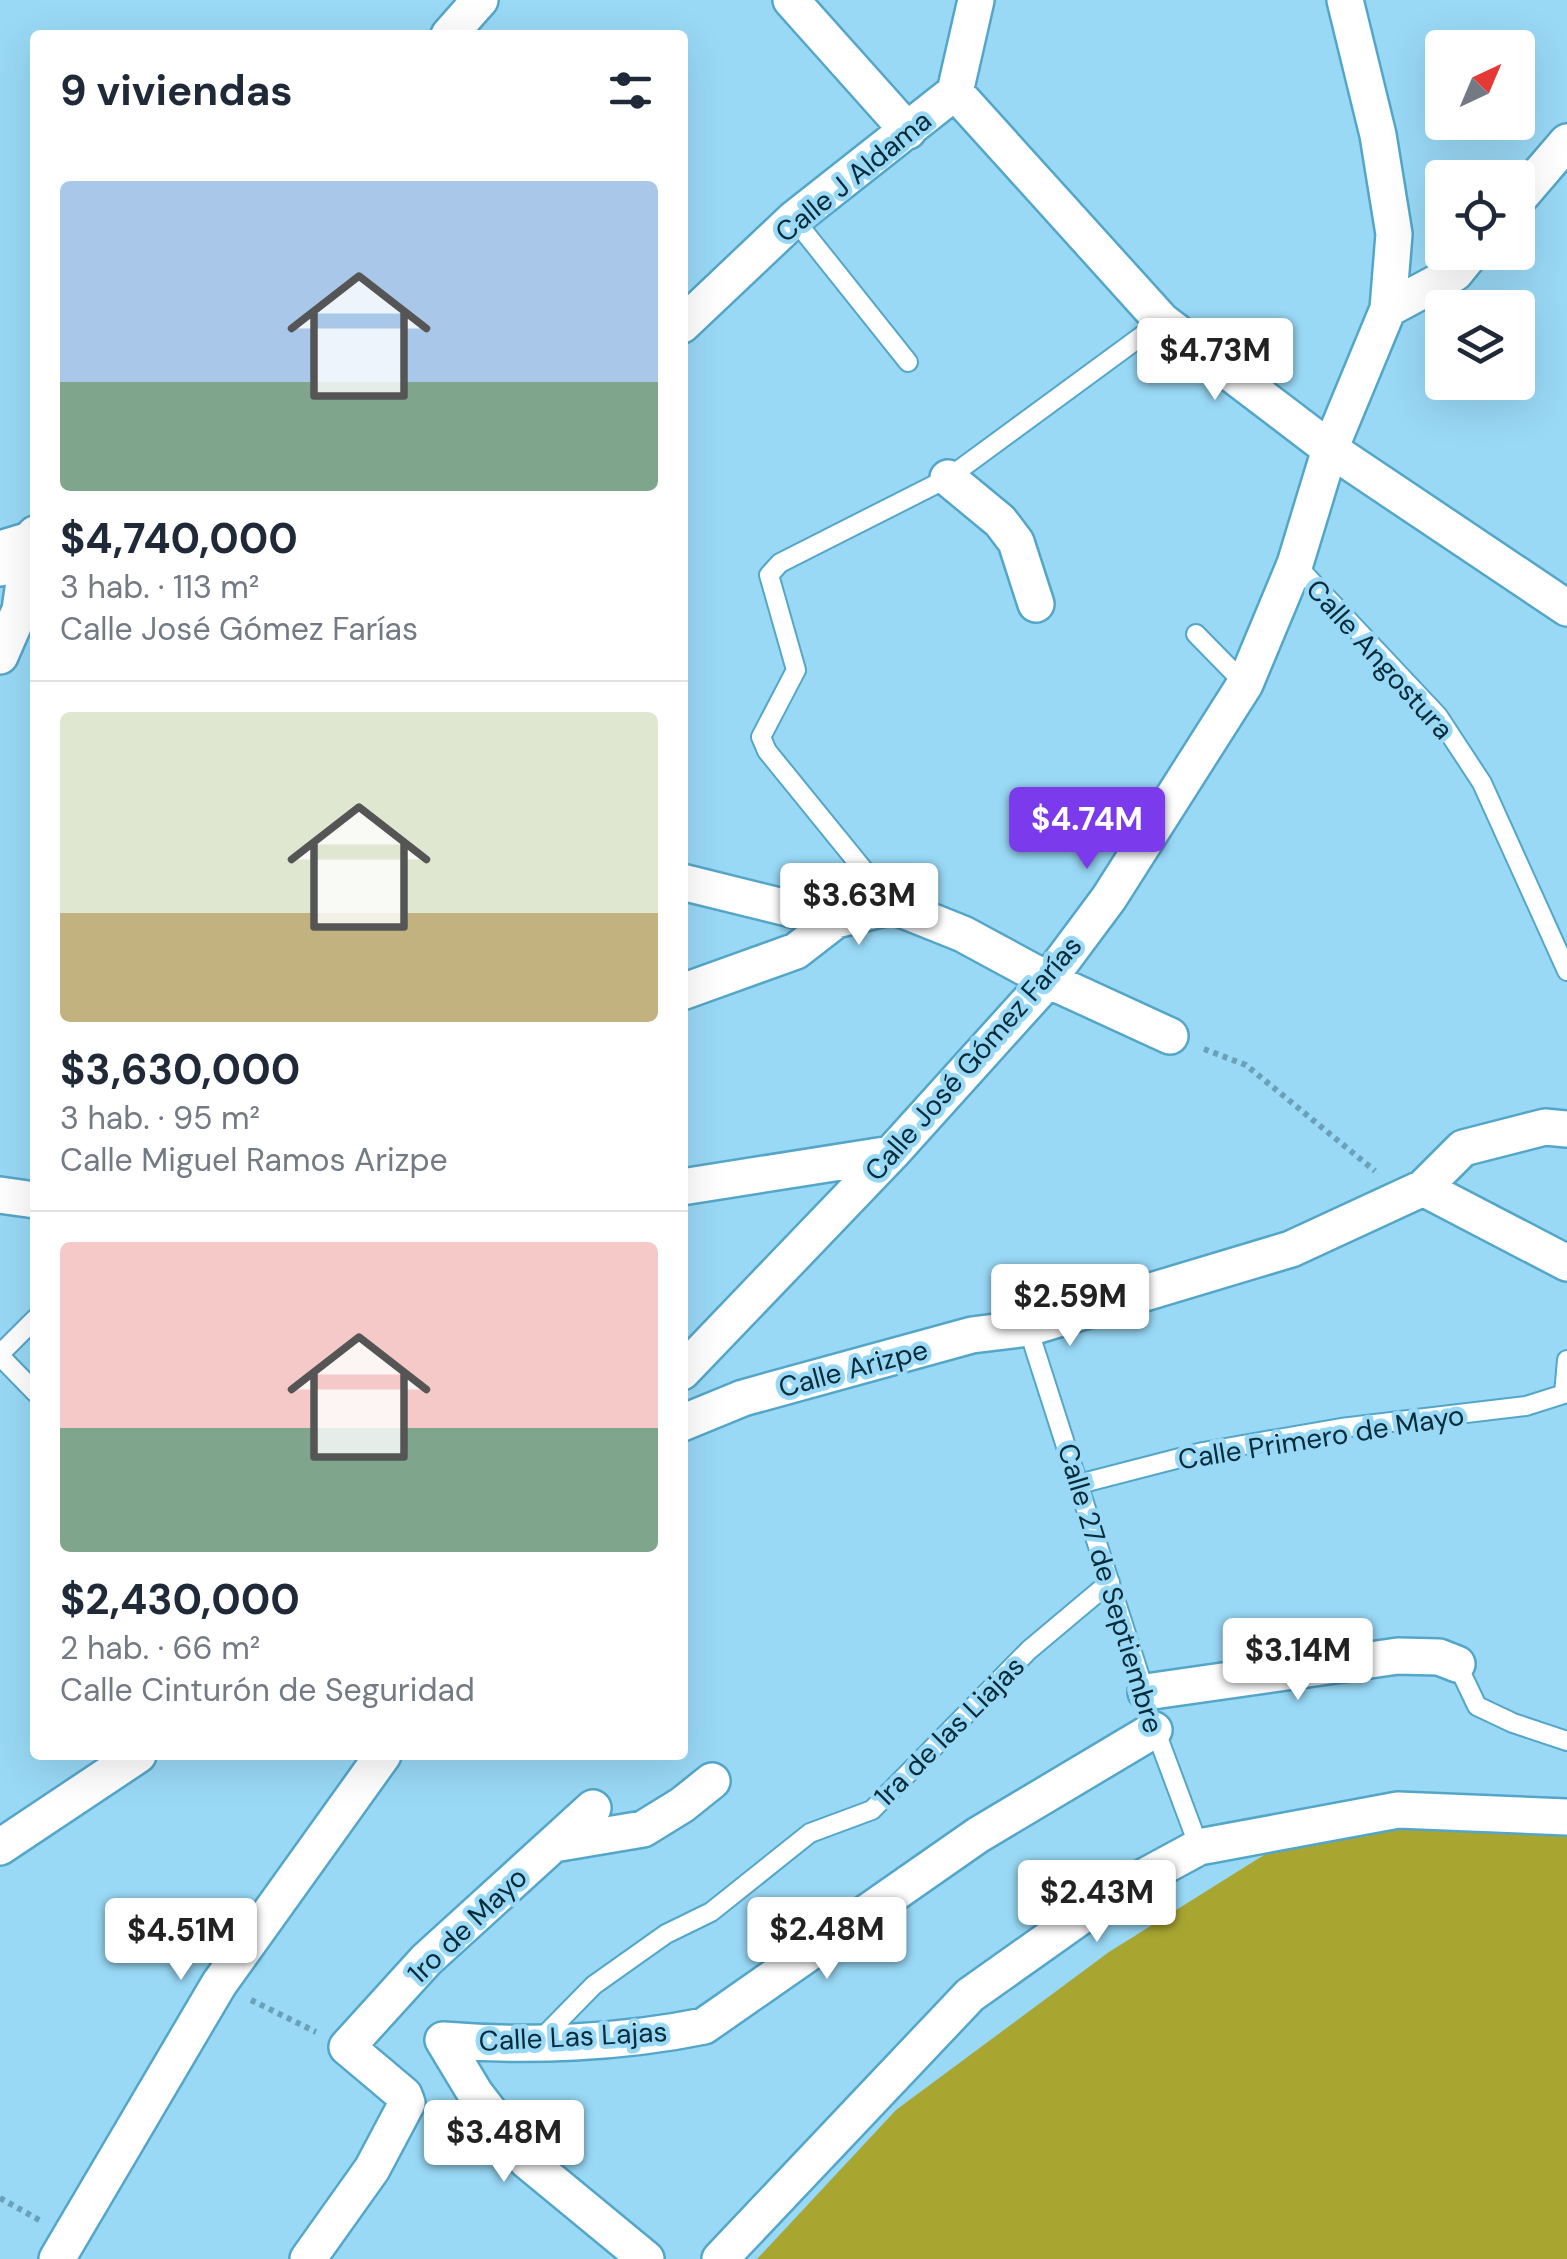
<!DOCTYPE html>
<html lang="es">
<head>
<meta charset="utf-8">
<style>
	:root { --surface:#fff; --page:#f6f6f7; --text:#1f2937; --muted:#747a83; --line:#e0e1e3; --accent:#7c3aed }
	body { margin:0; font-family:"DM Sans",sans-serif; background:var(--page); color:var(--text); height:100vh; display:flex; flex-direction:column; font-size:38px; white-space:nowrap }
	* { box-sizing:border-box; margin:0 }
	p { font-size:32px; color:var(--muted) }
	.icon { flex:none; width:55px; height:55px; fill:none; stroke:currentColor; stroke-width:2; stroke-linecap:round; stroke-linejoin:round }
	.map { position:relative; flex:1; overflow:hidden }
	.drawer { position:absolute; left:30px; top:30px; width:658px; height:1730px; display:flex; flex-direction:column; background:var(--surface); border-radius:10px; box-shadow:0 10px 40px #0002 }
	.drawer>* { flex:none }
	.needle { width:65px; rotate:44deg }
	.tools { position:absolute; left:1425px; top:30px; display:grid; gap:20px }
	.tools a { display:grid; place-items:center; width:110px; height:110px; border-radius:10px; background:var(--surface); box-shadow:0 10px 40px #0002; font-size:50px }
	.price { position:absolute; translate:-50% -85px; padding:0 22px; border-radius:10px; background:#fff; color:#222; font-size:32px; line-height:65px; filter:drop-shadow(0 2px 5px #0008) }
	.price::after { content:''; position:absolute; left:50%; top:60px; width:30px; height:22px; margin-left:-15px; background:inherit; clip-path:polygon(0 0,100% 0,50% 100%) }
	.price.current { background:var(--accent); color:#fff }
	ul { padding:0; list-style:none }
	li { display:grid; align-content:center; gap:20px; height:530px; padding:0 30px }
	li+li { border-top:2px solid var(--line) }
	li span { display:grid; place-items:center; height:310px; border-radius:10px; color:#555 }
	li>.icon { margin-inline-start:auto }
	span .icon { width:180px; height:180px; fill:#fffc; stroke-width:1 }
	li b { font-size:42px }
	h2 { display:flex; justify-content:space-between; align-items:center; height:120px; padding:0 30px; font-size:42px }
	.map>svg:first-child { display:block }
	.forest { fill:#a8a630 }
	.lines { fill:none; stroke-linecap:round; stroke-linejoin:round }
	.lane-casing { stroke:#54a6c9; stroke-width:22 }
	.street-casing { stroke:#54a6c9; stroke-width:40 }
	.path { stroke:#6aa1b9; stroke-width:6; stroke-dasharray:5 5; stroke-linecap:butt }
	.lane { stroke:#fff; stroke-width:18 }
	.street { stroke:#fff; stroke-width:35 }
	.labels { text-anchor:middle; stroke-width:9; stroke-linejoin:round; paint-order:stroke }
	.street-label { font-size:28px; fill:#062b39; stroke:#99d9f6 }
</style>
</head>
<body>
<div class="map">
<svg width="1567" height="2259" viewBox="0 0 1567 2259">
	<rect width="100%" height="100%" fill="#99d9f6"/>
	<!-- forest -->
	<path class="forest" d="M 1467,1819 L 1567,1828 L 1567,2259 L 757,2259 L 896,2110 L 1109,1952 L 1272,1850 Z"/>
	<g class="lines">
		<!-- lane casing -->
		<g class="lane-casing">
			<path id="lane" d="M 794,219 L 908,362
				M 1295,564 L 1438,716 L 1482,783 L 1567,971
				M 1196,634 L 1245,684
				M 893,906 L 767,751 L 761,737 L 796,670 L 769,575 L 780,563 L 948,478 L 1162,321
				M 1028,1328 L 1147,1699
				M 0,1354 L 35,1319
				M 0,1356 L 35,1392
				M 1079,1484 L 1203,1452 L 1341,1428 L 1526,1406 L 1564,1394 L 1567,1360
				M 1457,1664 L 1477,1706 L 1513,1723 L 1567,1741
				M 1153,1724 L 1199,1847
				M 539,2041 L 594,1985 L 666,1934 L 711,1912 L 810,1833 L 872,1810 L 1029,1650 L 1110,1582"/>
		</g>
		<!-- street casing -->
		<g class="street-casing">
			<path id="street" d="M 791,0 L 908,131
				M 449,35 L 480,0
				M 955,92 L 1162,321 L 1330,449 L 1567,608
				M 1518,199 L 1567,142
				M 1388,309 L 1455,273 L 1472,252
				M 682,325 L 794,219 L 955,92 L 976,0
				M 948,478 L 1000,521 L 1016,542 L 1036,604
				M 0,549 L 30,540 L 0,568
				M 0,656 L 20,610 L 30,540 L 35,534
				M 682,882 L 836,920 L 893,906 L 963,934 L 1048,980 L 1170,1036
				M 682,992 L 796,951 L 836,920
				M 682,1187 L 891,1154
				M 1423,1188 L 1567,1263
				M 0,1195 L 35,1200
				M 682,1372 L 891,1154 L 1048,980 L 1109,898 L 1245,684 L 1295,564 L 1330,449 L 1388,309 L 1394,234 L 1378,135 L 1345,0
				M 682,1423 L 743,1398 L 972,1335 L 1028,1328 L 1291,1249 L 1423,1188 L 1463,1148 L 1545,1127 L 1567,1129
				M 1146,1692 L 1398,1656 L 1439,1657 L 1457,1664
				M 554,1844 L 643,1829 L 682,1805 L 712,1781
				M 0,1847 L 138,1755
				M 443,2040 C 527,2047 622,2043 704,2026 L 978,1835 L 1154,1730
				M 443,2040 L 475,2093 L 526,2160 L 646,2259
				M 57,2259 L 219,1984 L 383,1755
				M 308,2259 L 372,2169 L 407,2103 L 404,2095 L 347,2047 L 426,1960 L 593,1808
				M 720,2259 L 970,1995 L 1114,1893 L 1199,1847 L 1398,1810 L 1567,1817"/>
		</g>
		<!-- path -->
		<path class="path" d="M 1204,1049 L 1246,1065 L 1375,1171
			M 251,2000 L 316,2032
			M 0,2198 L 41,2221"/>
		<!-- lane -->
		<use href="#lane" class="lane"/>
		<!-- street -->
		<use href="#street" class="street"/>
	</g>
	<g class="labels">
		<!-- street labels -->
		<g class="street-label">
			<text transform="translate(853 176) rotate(-39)" y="10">Calle J Aldama</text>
			<text transform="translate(1380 659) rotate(48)" y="10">Calle Angostura</text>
			<text transform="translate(973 1058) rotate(-49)" y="10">Calle José Gómez Farías</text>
			<text transform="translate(853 1368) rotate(-15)" y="10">Calle Arizpe</text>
			<text transform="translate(1321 1437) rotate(-9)" y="10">Calle Primero de Mayo</text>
			<text transform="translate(1111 1588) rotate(73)" y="10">Calle 27 de Septiembre</text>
			<text transform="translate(949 1731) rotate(-45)" y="10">1ra de las Liajas</text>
			<text transform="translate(467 1925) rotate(-44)" y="10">1ro de Mayo</text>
			<text transform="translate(573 2036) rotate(-3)" y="10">Calle Las Lajas</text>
		</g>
	</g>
</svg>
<div class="tools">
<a><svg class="needle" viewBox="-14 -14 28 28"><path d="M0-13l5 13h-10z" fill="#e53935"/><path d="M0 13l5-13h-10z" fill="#747a83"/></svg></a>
<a><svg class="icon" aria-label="locate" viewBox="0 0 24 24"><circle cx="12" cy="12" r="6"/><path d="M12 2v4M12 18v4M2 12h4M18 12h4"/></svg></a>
<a><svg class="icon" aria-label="layers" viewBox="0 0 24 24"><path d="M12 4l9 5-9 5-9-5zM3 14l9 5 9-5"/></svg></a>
</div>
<b class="price" style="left:1215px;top:403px">$4.73M</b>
<b class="price current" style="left:1087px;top:872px">$4.74M</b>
<b class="price" style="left:859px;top:948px">$3.63M</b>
<b class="price" style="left:1070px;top:1349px">$2.59M</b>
<b class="price" style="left:1298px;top:1703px">$3.14M</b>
<b class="price" style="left:1097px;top:1945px">$2.43M</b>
<b class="price" style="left:827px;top:1982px">$2.48M</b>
<b class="price" style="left:181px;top:1983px">$4.51M</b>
<b class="price" style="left:504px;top:2185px">$3.48M</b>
<section class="drawer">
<h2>9 viviendas<svg class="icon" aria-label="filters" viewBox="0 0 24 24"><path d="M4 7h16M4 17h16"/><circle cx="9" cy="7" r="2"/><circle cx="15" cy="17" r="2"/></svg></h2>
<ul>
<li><span style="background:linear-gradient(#a9c7e8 65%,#7fa58c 0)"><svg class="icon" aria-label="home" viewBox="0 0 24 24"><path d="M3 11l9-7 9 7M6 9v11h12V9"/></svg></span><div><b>$4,740,000</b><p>3 hab. · 113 m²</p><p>Calle José Gómez Farías</p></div></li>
<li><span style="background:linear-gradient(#dfe7d0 65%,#c2b280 0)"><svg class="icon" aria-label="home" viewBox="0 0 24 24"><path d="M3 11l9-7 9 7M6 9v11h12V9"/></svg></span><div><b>$3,630,000</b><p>3 hab. · 95 m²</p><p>Calle Miguel Ramos Arizpe</p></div></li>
<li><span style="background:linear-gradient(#f6c9c9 60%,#7fa58c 0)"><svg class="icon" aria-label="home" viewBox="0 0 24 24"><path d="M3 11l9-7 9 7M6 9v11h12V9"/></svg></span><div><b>$2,430,000</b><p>2 hab. · 66 m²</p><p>Calle Cinturón de Seguridad</p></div></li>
</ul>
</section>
</div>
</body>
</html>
